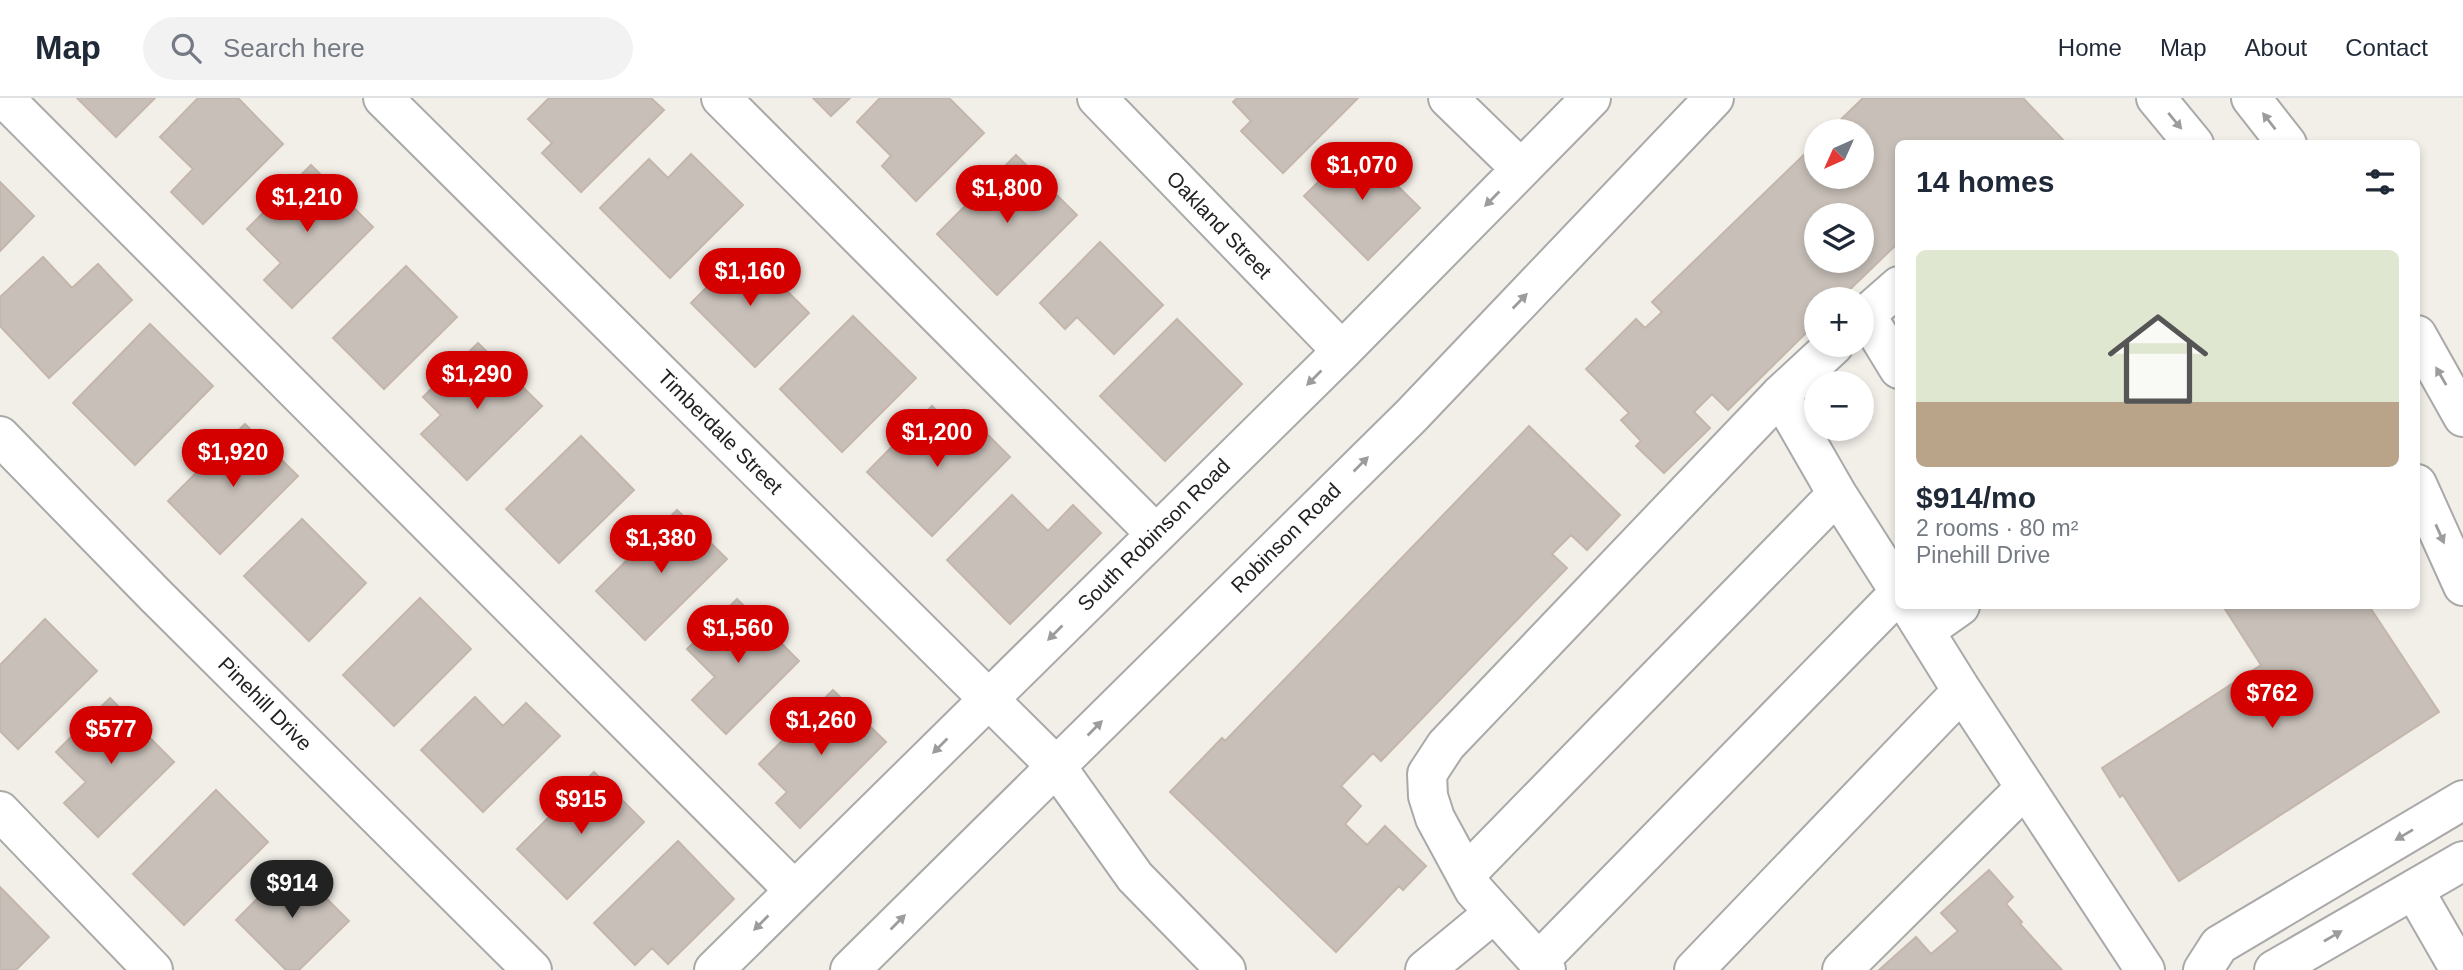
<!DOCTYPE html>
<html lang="en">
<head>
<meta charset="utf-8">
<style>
	:root { --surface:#fff; --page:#f2f2f3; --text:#1f2937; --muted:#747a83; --line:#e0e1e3; --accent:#d40000 }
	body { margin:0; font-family:Helvetica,sans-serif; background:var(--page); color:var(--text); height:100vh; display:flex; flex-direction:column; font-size:26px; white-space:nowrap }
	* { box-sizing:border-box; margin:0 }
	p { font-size:23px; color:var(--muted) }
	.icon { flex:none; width:38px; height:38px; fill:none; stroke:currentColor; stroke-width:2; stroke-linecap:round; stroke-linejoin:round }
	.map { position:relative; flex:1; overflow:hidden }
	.drawer { position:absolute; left:1895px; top:42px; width:525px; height:469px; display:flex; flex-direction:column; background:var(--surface); border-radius:10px; box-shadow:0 4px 10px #0003 }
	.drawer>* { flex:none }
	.needle { width:46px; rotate:225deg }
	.buttons { position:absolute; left:1804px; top:21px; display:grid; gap:14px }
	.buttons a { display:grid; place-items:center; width:70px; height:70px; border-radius:50%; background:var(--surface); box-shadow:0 4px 10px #0003; font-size:35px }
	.price { position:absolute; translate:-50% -60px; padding:0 16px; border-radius:24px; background:var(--accent); color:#fff; font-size:23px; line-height:46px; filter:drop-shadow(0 2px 4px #0008) }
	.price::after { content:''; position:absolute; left:50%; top:42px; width:21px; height:16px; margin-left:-10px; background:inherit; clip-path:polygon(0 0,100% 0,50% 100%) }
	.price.selected { background:#222; color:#fff }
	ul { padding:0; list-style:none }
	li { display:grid; align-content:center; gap:14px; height:371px; padding:0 21px }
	li span { display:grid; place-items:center; height:217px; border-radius:10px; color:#555 }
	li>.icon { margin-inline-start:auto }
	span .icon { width:126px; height:126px; fill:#fffc; stroke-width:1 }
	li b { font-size:30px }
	h2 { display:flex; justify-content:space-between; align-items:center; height:84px; padding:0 21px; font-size:30px }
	header { display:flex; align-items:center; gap:42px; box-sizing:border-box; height:98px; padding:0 35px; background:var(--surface); border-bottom:2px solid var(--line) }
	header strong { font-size:33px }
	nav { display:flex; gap:38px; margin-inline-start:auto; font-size:24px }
	.search { width:490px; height:63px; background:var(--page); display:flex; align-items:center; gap:18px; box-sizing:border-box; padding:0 24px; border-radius:38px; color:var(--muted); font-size:26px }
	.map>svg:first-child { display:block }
	.building { fill:#c7bfb8; stroke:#c4b6ab; stroke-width:2; fill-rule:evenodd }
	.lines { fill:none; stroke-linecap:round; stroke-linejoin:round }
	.minor-casing { stroke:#a9a9a9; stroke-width:42 }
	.minor { stroke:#fff; stroke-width:38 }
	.oneway { fill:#9c9c9c }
	.labels { text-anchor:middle; stroke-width:7; stroke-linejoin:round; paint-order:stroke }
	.street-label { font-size:21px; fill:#222; stroke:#fff }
</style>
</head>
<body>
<header>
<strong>Map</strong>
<div class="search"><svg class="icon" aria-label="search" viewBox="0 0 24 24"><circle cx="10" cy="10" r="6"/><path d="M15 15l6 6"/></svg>Search here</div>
<nav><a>Home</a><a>Map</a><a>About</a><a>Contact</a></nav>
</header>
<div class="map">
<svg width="2463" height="872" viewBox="0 0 2463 872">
	<rect width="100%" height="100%" fill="#f2efe9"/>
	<!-- building -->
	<path class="building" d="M 77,0 L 155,0 L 116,39 Z
		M 198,0 L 238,0 L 283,46 L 203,126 L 171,94 L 193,71 L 160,39 Z
		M 549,0 L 651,0 L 664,12 L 581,94 L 542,55 L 552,45 L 528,21 Z
		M 813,0 L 850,0 L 831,18 Z
		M 880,0 L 949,0 L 984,35 L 916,103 L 882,68 L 891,58 L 857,24 Z
		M 1237,0 L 1358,0 L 1283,75 L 1241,33 L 1251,23 L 1233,4 Z
		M 1863,0 L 2023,0 L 2067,46 L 1899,46 L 1899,144 L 1840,201 L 1816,201 L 1816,225 L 1728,312 L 1712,296 L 1694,314 L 1710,330 L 1664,375 L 1636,348 L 1641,343 L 1621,322 L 1629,315 L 1586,271 L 1636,221 L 1645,230 L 1662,214 L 1652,204 L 1816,45 L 1816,79 L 1862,79 L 1862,33 L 1829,33 ZM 1816,117 L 1862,117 L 1862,163 L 1816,163 Z
		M 1356,47 L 1420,110 L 1368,162 L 1304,98 Z
		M 691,56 L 743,107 L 670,180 L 600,110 L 649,61 L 668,80 Z
		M 1016,57 L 1077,117 L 997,197 L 937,136 Z
		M 311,67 L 373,129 L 292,210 L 264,182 L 281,165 L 247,131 Z
		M 0,84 L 34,118 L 0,153 Z
		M 1100,144 L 1163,207 L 1114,256 L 1077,219 L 1065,231 L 1040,205 Z
		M 745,151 L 809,215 L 755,269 L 691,205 Z
		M 43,159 L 72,190 L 98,166 L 132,202 L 49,280 L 0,228 L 0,199 Z
		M 406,168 L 457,219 L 384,291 L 333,240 Z
		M 853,218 L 916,280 L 842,354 L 780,291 Z
		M 1177,221 L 1242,286 L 1165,363 L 1100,298 Z
		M 150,226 L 213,288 L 135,367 L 73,305 Z
		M 478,245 L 542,308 L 467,382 L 421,336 L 441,317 L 423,299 Z
		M 932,308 L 965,340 L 978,327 L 1010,359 L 932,438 L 867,374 Z
		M 245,326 L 298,378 L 220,456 L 168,403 Z
		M 1529,328 L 1620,417 L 1587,452 L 1571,437 L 1552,456 L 1567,470 L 1381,663 L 1373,655 L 1341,688 L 1361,708 L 1345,726 L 1367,747 L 1385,728 L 1426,768 L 1403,792 L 1399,788 L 1336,854 L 1170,694 L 1222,640 L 1225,643 Z
		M 581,338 L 634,392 L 559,465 L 506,411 Z
		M 1012,397 L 1048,433 L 1073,407 L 1101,435 L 1010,526 L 947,462 Z
		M 677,412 L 727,461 L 645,542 L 596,493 Z
		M 302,421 L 366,485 L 309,543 L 244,478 Z
		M 420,500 L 471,551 L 394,628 L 343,577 Z
		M 737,501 L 799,563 L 726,636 L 692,602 L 715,579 L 687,551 Z
		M 2223,508 L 2369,508 L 2439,614 L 2179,783 L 2123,697 L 2120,699 L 2102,670 L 2261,567 Z
		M 45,521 L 97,573 L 18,651 L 0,633 L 0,567 Z
		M 833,592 L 886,644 L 800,730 L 776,705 L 787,694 L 759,666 Z
		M 475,599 L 503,628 L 526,605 L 560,638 L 483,714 L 421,652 Z
		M 110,600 L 174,664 L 98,739 L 64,705 L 86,684 L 56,654 Z
		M 594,674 L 644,724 L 567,801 L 517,751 Z
		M 216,692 L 268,744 L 184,827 L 133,776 Z
		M 678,743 L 734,801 L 668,866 L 652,850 L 635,867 L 594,825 Z
		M 292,766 L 349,823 L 299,872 L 286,872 L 236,822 Z
		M 1989,772 L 2013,799 L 2006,806 L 2022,824 L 2020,826 L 2062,872 L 1879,872 L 1916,839 L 1931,856 L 1958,833 L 1941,815 Z
		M 0,789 L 49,839 L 16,872 L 0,872 Z"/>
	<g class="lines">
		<!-- minor casing -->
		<g class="minor-casing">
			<path id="minor" d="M 4,0 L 794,792
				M 383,0 L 1056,668 L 1135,779 L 1226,872
				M 721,0 L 1156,436
				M 1097,0 L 1342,253
				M 1448,0 L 1521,71
				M 2156,0 L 2194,46
				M 2251,0 L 2287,46
				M 1866,217 L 1899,188
				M 1862,220 L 1866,217 L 1899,271
				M 2417,237 L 2463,319
				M 1780,297 L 1837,396
				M 0,338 L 155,497 L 532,872
				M 2417,386 L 2463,488
				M 1909,508 L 1962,593 L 2145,872
				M 1926,532 L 1960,508
				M 0,713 L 153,872
				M 1466,776 L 1837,396 L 1899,493
				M 2414,792 L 2460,872
				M 1538,864 L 1899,495
				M 714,872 L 1342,253 L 1591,0
				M 850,872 L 1411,318 L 1714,0
				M 1425,872 L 1494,815
				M 1546,872 L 1474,792 L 1435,720 L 1428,698 L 1427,676 L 1446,647 L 1780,297 L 1834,247
				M 1694,872 L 1962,593
				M 1842,872 L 2025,690
				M 2203,872 L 2219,847 L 2463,702
				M 2274,872 L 2463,763"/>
		</g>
		<!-- minor -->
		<use href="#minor" class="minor"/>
	</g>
	<!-- one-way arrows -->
	<defs><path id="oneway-solid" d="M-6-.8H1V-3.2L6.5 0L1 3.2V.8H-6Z" transform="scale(1.75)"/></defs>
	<g class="oneway">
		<use href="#oneway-solid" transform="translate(2175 23) rotate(50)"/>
		<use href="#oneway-solid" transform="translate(2269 23) rotate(-128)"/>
		<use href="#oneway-solid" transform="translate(1492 101) rotate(135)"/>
		<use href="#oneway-solid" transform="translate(1520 203) rotate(-46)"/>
		<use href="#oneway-solid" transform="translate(2441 278) rotate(-120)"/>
		<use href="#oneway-solid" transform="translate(1314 280) rotate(135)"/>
		<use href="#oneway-solid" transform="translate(1361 366) rotate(-45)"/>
		<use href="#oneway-solid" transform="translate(2440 436) rotate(66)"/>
		<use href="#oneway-solid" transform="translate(1055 535) rotate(135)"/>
		<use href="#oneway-solid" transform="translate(1095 630) rotate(-45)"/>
		<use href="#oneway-solid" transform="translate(940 648) rotate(135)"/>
		<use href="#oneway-solid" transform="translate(2404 737) rotate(149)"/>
		<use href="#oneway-solid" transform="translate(898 824) rotate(-45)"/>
		<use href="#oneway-solid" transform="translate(761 825) rotate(135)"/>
		<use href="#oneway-solid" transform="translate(2333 838) rotate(-30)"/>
	</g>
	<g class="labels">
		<!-- street labels -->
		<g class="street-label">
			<text transform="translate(1219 127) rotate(46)" y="7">Oakland Street</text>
			<text transform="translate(720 334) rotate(45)" y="7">Timberdale Street</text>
			<text transform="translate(1154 437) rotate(-45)" y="7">South Robinson Road</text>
			<text transform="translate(1286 440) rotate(-45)" y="7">Robinson Road</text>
			<text transform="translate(265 606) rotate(45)" y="7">Pinehill Drive</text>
		</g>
	</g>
</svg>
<div class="buttons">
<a><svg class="needle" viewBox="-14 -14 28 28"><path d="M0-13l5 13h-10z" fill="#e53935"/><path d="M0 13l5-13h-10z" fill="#747a83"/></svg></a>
<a><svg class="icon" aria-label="layers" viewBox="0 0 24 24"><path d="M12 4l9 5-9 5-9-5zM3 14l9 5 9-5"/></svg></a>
<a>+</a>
<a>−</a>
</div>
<b class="price" style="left:1362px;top:104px">$1,070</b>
<b class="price" style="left:1007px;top:127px">$1,800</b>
<b class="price" style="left:307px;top:136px">$1,210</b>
<b class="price" style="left:750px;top:210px">$1,160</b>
<b class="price" style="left:477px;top:313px">$1,290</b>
<b class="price" style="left:937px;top:371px">$1,200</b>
<b class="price" style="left:233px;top:391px">$1,920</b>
<b class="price" style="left:661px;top:477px">$1,380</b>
<b class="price" style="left:738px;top:567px">$1,560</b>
<b class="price" style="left:2272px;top:632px">$762</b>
<b class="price" style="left:821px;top:659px">$1,260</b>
<b class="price" style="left:111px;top:668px">$577</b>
<b class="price" style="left:581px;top:738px">$915</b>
<b class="price selected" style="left:292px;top:822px">$914</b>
<section class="drawer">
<h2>14 homes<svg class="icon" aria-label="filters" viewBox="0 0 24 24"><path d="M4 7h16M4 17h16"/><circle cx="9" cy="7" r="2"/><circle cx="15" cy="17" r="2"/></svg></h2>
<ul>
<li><span style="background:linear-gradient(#dfe7d0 70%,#b9a48a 0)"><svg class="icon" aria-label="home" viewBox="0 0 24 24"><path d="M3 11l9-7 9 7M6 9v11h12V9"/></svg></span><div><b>$914/mo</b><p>2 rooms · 80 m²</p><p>Pinehill Drive</p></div></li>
</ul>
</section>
</div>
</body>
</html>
